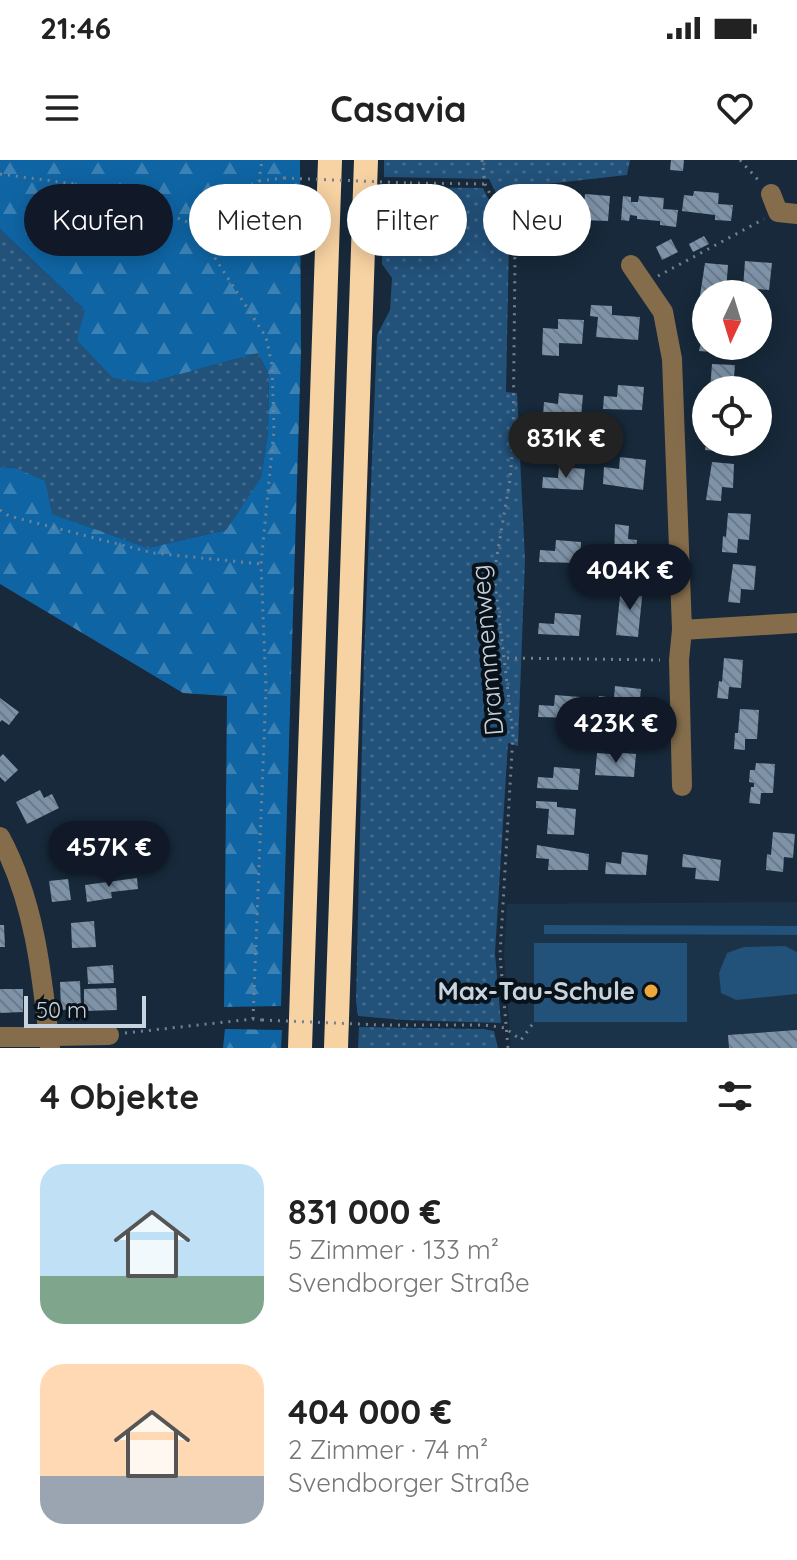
<!DOCTYPE html>
<html lang="de">
<head>
<meta charset="utf-8">
<style>
	:root { --surface:#fff; --page:#f6f6f6; --text:#222; --muted:#767676; --accent:#111827 }
	body { margin:0; font-family:Quicksand,sans-serif; background:var(--page); color:var(--text); height:100vh; display:flex; flex-direction:column; font-size:30px; white-space:nowrap }
	* { box-sizing:border-box; margin:0 }
	p { font-size:26px; color:var(--muted) }
	.icon { flex:none; width:44px; height:44px; fill:none; stroke:currentColor; stroke-width:2; stroke-linecap:round; stroke-linejoin:round }
	.map { position:relative; height:888px; overflow:hidden }
	.drawer { display:flex; flex-direction:column; background:var(--surface); flex:1 }
	.drawer>* { flex:none }
	.banner { position:absolute; left:24px; top:24px; width:750px; height:72px; display:flex; gap:16px }
	.needle { width:52px; rotate:184deg }
	.buttons { position:absolute; left:692px; top:120px; display:grid; gap:16px }
	.buttons a { display:grid; place-items:center; width:80px; height:80px; border-radius:50%; background:var(--surface); box-shadow:0 4px 20px #0003; font-size:40px }
	.scale { position:absolute; left:24px; bottom:20px; width:122px; box-sizing:border-box; padding-left:8px; border:4px solid #c7d3de; border-top:0; font-size:22px; line-height:28px; white-space:nowrap; color:#c7d3de; -webkit-text-stroke:6px #091119; paint-order:stroke }
	.price { position:absolute; translate:-50% -68px; padding:0 18px; border-radius:28px; background:var(--accent); color:#fff; font-size:26px; line-height:52px; filter:drop-shadow(0 2px 4px #0008) }
	.price::after { content:''; position:absolute; left:50%; top:48px; width:24px; height:18px; margin-left:-12px; background:inherit; clip-path:polygon(0 0,100% 0,50% 100%) }
	.price.selected { background:#222; color:#fff }
	ul { padding:0; list-style:none }
	li { display:flex; align-items:center; gap:24px; height:200px; padding:0 40px }
	li span { display:grid; place-items:center; flex:none; width:224px; height:160px; border-radius:24px; color:#555 }
	li>.icon { margin-inline-start:auto }
	span .icon { width:96px; height:96px; fill:#fffc; stroke-width:1 }
	li b { font-size:34px }
	h2 { display:flex; justify-content:space-between; align-items:center; height:96px; padding:0 40px; font-size:34px }
	.tag { padding:0 28px; border-radius:36px; background:var(--surface); box-shadow:0 4px 20px #0003; font-size:28px; line-height:72px }
	.tag.selected { background:var(--accent); color:#fff }
	.status { display:flex; justify-content:space-between; align-items:center; height:56px; padding:0 40px; background:var(--surface); direction:ltr }
	.status svg { height:22px; fill:currentColor }
	header { display:flex; justify-content:space-between; align-items:center; height:104px; padding:0 40px; background:var(--surface); font-size:36px; font-weight:700 }
	.map>svg:first-child { display:block }
	.built { fill:#1b3348 }
	.grass { fill:url(#grass-dots) }
	.forest { fill:url(#forest-firs) }
	.green { fill:#22517a }
	.building { fill:url(#building-back-hatch) }
	.lines { fill:none; stroke-linecap:round; stroke-linejoin:round }
	.path { stroke:#738290; stroke-width:3; stroke-dasharray:2 6; stroke-linecap:butt }
	.minor { stroke:#856d4c; stroke-width:20 }
	.highway { stroke:#f7d2a2; stroke-width:24 }
	.path-bridge { stroke:#738290; stroke-width:3; stroke-dasharray:2 6; stroke-linecap:butt }
	.poi-dot { fill:#eda83b; stroke:#091119; stroke-width:3 }
	.labels { text-anchor:middle; stroke-width:8; stroke-linejoin:round; paint-order:stroke }
	.street-label { font-size:26px; fill:#c7d3de; stroke:#091119 }
	.poi-label { font-size:26px; font-weight:bold; fill:#c7d3de; stroke:#091119; text-anchor:end }
</style>
</head>
<body>
<div class="status"><b>21:46</b><svg viewBox="0 0 49 12"><path d="M0 12V9h3v3zM5 12V6h3v6zM10 12V3h3v9zM15 12V0h3v12zM26 1h20v11H26zM47 4h2v5h-2z"/></svg></div>
<header><svg class="icon" aria-label="menu" viewBox="0 0 24 24"><path d="M4 6h16M4 12h16M4 18h16"/></svg>Casavia<svg class="icon" aria-label="heart" viewBox="0 0 24 24"><path d="M12 20l-8-8c-3-5 5-10 8-4 3-6 11-1 8 4z"/></svg></header>
<div class="map">
<svg width="797" height="888" viewBox="0 0 797 888">
	<defs>
		<pattern id="grass-dots" width="8" height="8" patternUnits="userSpaceOnUse" patternTransform="scale(2)"><rect width="8" height="8" fill="#22517a"/><path d="M2 2h.1M6 6h.1" fill="none" stroke="#41698c" stroke-width="1.8" stroke-linecap="round"/></pattern>
		<pattern id="forest-firs" width="22" height="20" patternUnits="userSpaceOnUse" patternTransform="scale(2)"><rect width="22" height="20" fill="#0f65a4"/><path d="M5 1l3.5 6h-7zM16 11l3.5 6h-7z" fill="#3c81b4"/></pattern>
		<pattern id="building-back-hatch" width="6" height="6" patternUnits="userSpaceOnUse" patternTransform="scale(2)"><rect width="6" height="6" fill="#7e93a8"/><path d="M-1 5l2 2M0 0l6 6M5-1l2 2" fill="none" stroke="#6a7a8a"/></pattern>
	</defs>
	<rect width="100%" height="100%" fill="#17293a"/>
	<!-- built -->
	<path class="built" d="M 797,742 L 797,888 L 511,888 L 504,795 L 507,744 Z"/>
	<!-- grass -->
	<path class="grass" d="M 384,0 L 630,0 L 627,15 L 547,24 L 540,59 L 520,81 L 489,19 L 384,17 Z
		M 385,27 L 483,28 L 509,80 L 506,232 L 517,233 L 525,400 L 518,586 L 508,583 L 495,793 L 501,863 L 403,860 L 358,856 L 356,841 L 364,498 L 377,175 L 390,150 L 392,118 L 382,104 Z
		M 0,69 L 85,150 L 148,223 L 258,193 L 269,215 L 268,272 L 261,319 L 226,370 L 148,388 L 51,354 L 15,308 L 0,307 Z
		M 359,867 L 483,869 L 494,871 L 498,888 L 358,888 Z"/>
	<!-- forest -->
	<path class="forest" d="M 0,0 L 300,0 L 301,192 L 281,846 L 224,847 L 227,536 L 183,533 L 0,424 L 0,307 L 15,308 L 45,321 L 52,354 L 148,388 L 226,370 L 261,318 L 268,272 L 269,215 L 258,193 L 148,223 L 113,218 L 77,180 L 85,150 L 0,69 Z
		M 225,869 L 282,870 L 281,888 L 223,888 Z"/>
	<!-- green -->
	<path class="green" d="M 544,765 L 797,766 L 797,775 L 544,774 Z
		M 534,783 L 687,783 L 687,862 L 534,862 Z
		M 785,786 L 797,792 L 797,834 L 736,840 L 721,833 L 719,813 L 727,793 L 744,787 Z"/>
	<!-- building -->
	<path class="building" d="M 671,0 L 684,0 L 683,11 L 670,10 Z
		M 694,31 L 719,33 L 718,44 L 733,45 L 731,61 L 715,60 L 715,55 L 682,51 L 684,35 L 693,36 Z
		M 585,34 L 610,36 L 608,61 L 583,60 Z
		M 623,36 L 631,37 L 631,42 L 638,42 L 639,36 L 664,38 L 663,49 L 678,50 L 676,67 L 660,65 L 660,61 L 637,59 L 637,56 L 630,55 L 629,61 L 621,60 Z
		M 549,68 L 574,70 L 572,89 L 534,88 L 535,78 L 548,79 Z
		M 704,76 L 709,84 L 693,92 L 689,84 Z
		M 671,79 L 678,92 L 662,100 L 656,87 Z
		M 745,101 L 772,103 L 769,130 L 743,128 Z
		M 705,103 L 728,105 L 726,131 L 715,130 L 715,134 L 706,134 L 706,143 L 699,142 Z
		M 591,145 L 612,146 L 612,155 L 640,157 L 638,180 L 596,177 L 598,157 L 590,156 Z
		M 558,159 L 584,160 L 582,184 L 559,183 L 559,196 L 542,195 L 543,168 L 558,169 Z
		M 704,168 L 706,168 L 706,186 L 713,186 L 712,192 L 699,191 Z
		M 712,204 L 735,205 L 733,230 L 710,230 Z
		M 618,225 L 644,227 L 642,250 L 603,249 L 604,236 L 617,237 Z
		M 559,233 L 583,235 L 581,257 L 543,256 L 544,242 L 558,244 Z
		M 706,282 L 718,282 L 717,291 L 705,290 Z
		M 620,297 L 646,300 L 643,330 L 603,324 L 604,307 L 619,309 Z
		M 712,302 L 734,304 L 733,328 L 722,327 L 721,341 L 706,340 Z
		M 559,307 L 585,309 L 583,330 L 542,328 L 543,317 L 558,318 Z
		M 728,353 L 751,354 L 749,380 L 738,379 L 737,393 L 722,392 L 723,376 L 726,377 Z
		M 615,364 L 629,366 L 628,379 L 637,380 L 634,406 L 614,404 Z
		M 556,380 L 581,382 L 580,403 L 539,402 L 540,390 L 555,391 Z
		M 733,404 L 756,406 L 754,430 L 741,429 L 740,443 L 728,442 Z
		M 621,426 L 643,428 L 638,477 L 616,475 Z
		M 555,453 L 581,455 L 579,476 L 538,474 L 539,463 L 554,464 Z
		M 724,498 L 743,500 L 741,528 L 729,527 L 728,539 L 717,538 L 719,521 L 722,522 Z
		M 615,526 L 641,529 L 639,549 L 598,548 L 599,536 L 614,538 Z
		M 555,535 L 580,537 L 579,558 L 538,557 L 539,545 L 554,546 Z
		M 0,538 L 19,552 L 9,565 L 2,560 L 0,562 Z
		M 740,549 L 759,550 L 757,579 L 745,579 L 745,590 L 734,589 L 735,573 L 738,573 Z
		M 610,592 L 636,594 L 634,617 L 595,615 L 597,593 L 610,594 Z
		M 3,594 L 18,610 L 5,622 L 0,617 L 0,597 Z
		M 756,603 L 775,604 L 773,633 L 761,633 L 760,644 L 749,643 L 751,627 L 754,627 L 754,623 L 749,622 L 750,610 L 755,610 Z
		M 554,607 L 580,609 L 578,630 L 537,628 L 538,617 L 553,618 Z
		M 40,630 L 44,638 L 52,634 L 59,648 L 27,664 L 16,642 Z
		M 536,641 L 557,642 L 557,647 L 576,649 L 574,675 L 547,674 L 549,649 L 536,648 Z
		M 773,672 L 795,674 L 793,698 L 784,697 L 783,712 L 766,710 L 767,694 L 771,695 Z
		M 97,678 L 122,678 L 123,689 L 97,690 Z
		M 537,685 L 589,694 L 588,710 L 548,710 L 549,699 L 536,698 Z
		M 622,692 L 648,695 L 646,715 L 605,714 L 606,702 L 621,704 Z
		M 683,694 L 721,700 L 719,721 L 695,719 L 696,708 L 682,707 Z
		M 137,718 L 138,729 L 111,732 L 112,738 L 87,742 L 85,725 Z
		M 68,719 L 71,740 L 52,742 L 49,721 Z
		M 94,761 L 96,787 L 72,788 L 71,763 Z
		M 0,765 L 4,765 L 5,787 L 0,787 Z
		M 113,805 L 114,823 L 88,824 L 87,807 Z
		M 80,821 L 81,849 L 61,850 L 60,822 Z
		M 116,828 L 117,850 L 84,851 L 84,829 Z
		M 0,829 L 23,829 L 23,852 L 0,853 Z
		M 797,870 L 797,888 L 729,888 L 728,875 Z"/>
	<g class="lines">
		<!-- path -->
		<path class="path" d="M 482,0 L 485,24 L 512,78 L 515,100 L 513,283 L 510,320 L 494,413 L 513,575 L 500,795 L 508,888
			M 740,0 L 759,21
			M 0,14 L 75,24 L 166,53 L 206,70
			M 259,21 L 284,18
			M 410,23 L 485,24
			M 658,116 L 764,59
			M 0,350 L 9,356 L 153,393 L 261,404
			M 507,498 L 660,500
			M 253,859 L 266,529 L 261,404 L 274,270 L 272,205 L 266,177 L 211,92 L 206,70 L 215,54 L 259,21 L 262,0
			M 382,865 L 485,865 L 505,868 L 521,880 L 534,862
			M 125,873 L 253,859 L 262,860"/>
		<!-- minor -->
		<path class="minor" d="M 771,34 L 778,52 L 797,54
			M 631,105 L 663,152 L 672,199 L 682,470 L 679,500 L 682,626
			M 682,470 L 797,463
			M 0,677 C 35,742 42,815 50,888
			M 0,877 L 109,875"/>
		<!-- highway -->
		<path class="highway" d="M 300,888 L 330,0
			M 336,888 L 366,0"/>
		<!-- path-bridge -->
		<path class="path-bridge" d="M 284,18 L 410,23
			M 262,860 L 382,865"/>
	</g>
	<!-- markers -->
	<circle class="poi-dot" cx="651" cy="831" r="8"/>
	<g class="labels">
		<!-- street labels -->
		<g class="street-label">
			<text transform="translate(487 490) rotate(-95)" y="9">Drammenweg</text>
		</g>
		<!-- poi labels -->
		<g class="poi-label">
			<text x="635" y="840">Max-Tau-Schule</text>
		</g>
	</g>
</svg>
<div class="buttons">
<a><svg class="needle" viewBox="-14 -14 28 28"><path d="M0-13l5 13h-10z" fill="#e53935"/><path d="M0 13l5-13h-10z" fill="#767676"/></svg></a>
<a><svg class="icon" aria-label="locate" viewBox="0 0 24 24"><circle cx="12" cy="12" r="6"/><path d="M12 2v4M12 18v4M2 12h4M18 12h4"/></svg></a>
</div>
<div class="scale">50 m</div>
<b class="price selected" style="left:566px;top:320px">831K €</b>
<b class="price" style="left:630px;top:452px">404K €</b>
<b class="price" style="left:616px;top:605px">423K €</b>
<b class="price" style="left:109px;top:729px">457K €</b>
<div class="banner">
<a class="tag selected">Kaufen</a>
<a class="tag">Mieten</a>
<a class="tag">Filter</a>
<a class="tag">Neu</a>
</div>
</div>
<section class="drawer">
<h2>4 Objekte<svg class="icon" aria-label="filters" viewBox="0 0 24 24"><path d="M4 7h16M4 17h16"/><circle cx="9" cy="7" r="2"/><circle cx="15" cy="17" r="2"/></svg></h2>
<ul>
<li><span style="background:linear-gradient(#bfe0f5 70%,#7fa58c 0)"><svg class="icon" aria-label="home" viewBox="0 0 24 24"><path d="M3 11l9-7 9 7M6 9v11h12V9"/></svg></span><div><b>831 000 €</b><p>5 Zimmer · 133 m²</p><p>Svendborger Straße</p></div></li>
<li><span style="background:linear-gradient(#ffd9b3 70%,#9aa5b1 0)"><svg class="icon" aria-label="home" viewBox="0 0 24 24"><path d="M3 11l9-7 9 7M6 9v11h12V9"/></svg></span><div><b>404 000 €</b><p>2 Zimmer · 74 m²</p><p>Svendborger Straße</p></div></li>
</ul>
</section>
</body>
</html>
